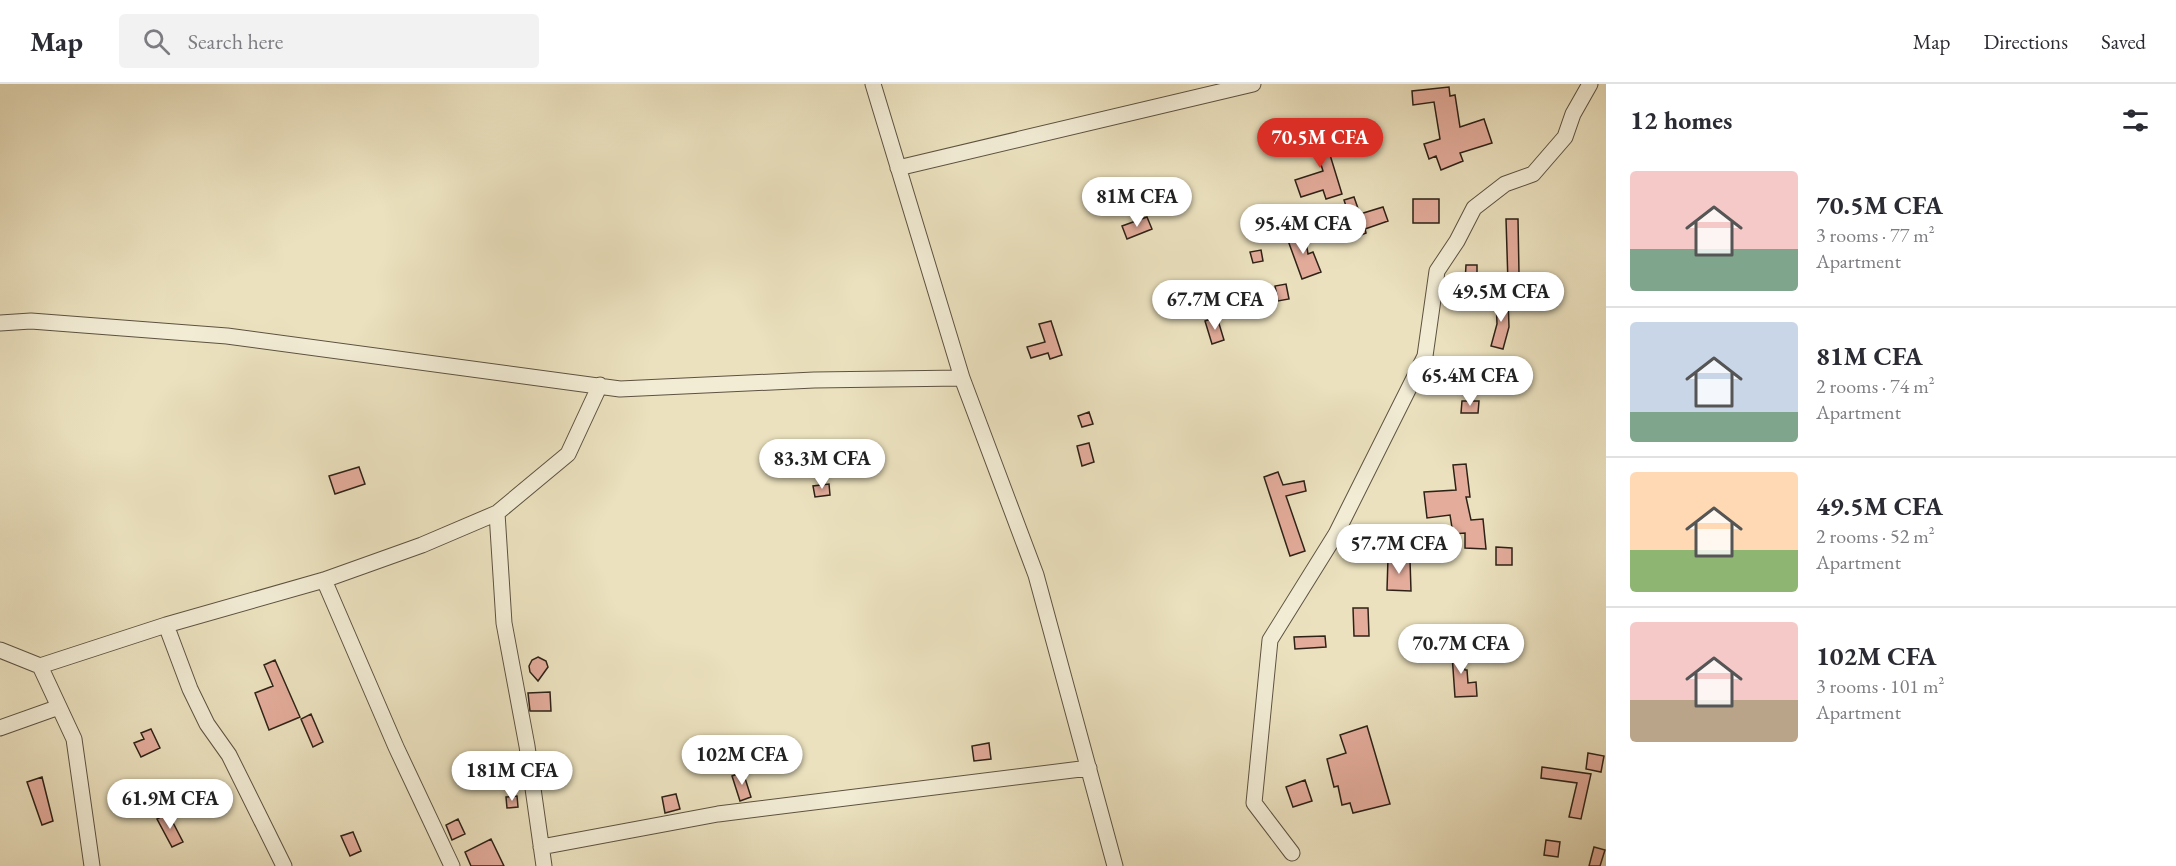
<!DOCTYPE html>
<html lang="en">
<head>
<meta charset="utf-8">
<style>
	:root { --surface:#fff; --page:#f2f2f3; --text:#2b2b33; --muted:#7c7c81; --line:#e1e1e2; --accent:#d93025 }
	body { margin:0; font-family:"EB Garamond",serif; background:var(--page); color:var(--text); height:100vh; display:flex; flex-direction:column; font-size:22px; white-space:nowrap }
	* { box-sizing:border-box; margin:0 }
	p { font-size:20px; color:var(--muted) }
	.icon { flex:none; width:33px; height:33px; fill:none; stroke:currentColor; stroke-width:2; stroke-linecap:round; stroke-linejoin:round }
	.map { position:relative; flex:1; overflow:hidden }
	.panel { display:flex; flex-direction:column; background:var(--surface); width:570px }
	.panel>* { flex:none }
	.price { position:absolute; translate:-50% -51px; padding:0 14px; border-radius:21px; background:#fff; color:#222; font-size:20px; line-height:39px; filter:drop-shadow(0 2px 3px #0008) }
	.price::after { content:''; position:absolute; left:50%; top:36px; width:18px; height:14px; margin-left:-9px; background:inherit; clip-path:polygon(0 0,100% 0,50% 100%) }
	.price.selected { background:var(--accent); color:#fff }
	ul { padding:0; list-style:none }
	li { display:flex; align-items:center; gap:18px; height:150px; padding:0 24px }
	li+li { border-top:2px solid var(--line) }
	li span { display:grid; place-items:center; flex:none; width:168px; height:120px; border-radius:6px; color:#555 }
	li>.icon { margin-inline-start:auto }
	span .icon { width:72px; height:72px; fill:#fffc; stroke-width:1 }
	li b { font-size:26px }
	h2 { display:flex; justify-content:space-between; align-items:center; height:72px; padding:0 24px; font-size:26px }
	header { display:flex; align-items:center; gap:36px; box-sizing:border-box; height:84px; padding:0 30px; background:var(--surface); border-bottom:2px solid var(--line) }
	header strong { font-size:28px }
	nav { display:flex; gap:33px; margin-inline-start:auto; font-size:21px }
	.search { width:420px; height:54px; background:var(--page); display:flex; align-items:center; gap:15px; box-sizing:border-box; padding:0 21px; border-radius:6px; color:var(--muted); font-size:22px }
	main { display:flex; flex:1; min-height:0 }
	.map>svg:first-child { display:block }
	.building { fill:#e3ac9b; stroke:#2e2217; stroke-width:1.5 }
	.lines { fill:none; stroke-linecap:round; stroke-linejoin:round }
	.street-casing { stroke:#5d5241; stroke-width:17 }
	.street { stroke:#f2ecd5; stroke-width:15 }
</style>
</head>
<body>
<header>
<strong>Map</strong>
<div class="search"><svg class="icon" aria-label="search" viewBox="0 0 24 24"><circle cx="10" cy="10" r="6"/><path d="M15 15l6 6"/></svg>Search here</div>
<nav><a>Map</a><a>Directions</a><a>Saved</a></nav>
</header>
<main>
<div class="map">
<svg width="1606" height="782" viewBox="0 0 1606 782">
	<rect width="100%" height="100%" fill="#ebe1be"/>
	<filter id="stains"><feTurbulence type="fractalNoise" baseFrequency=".00333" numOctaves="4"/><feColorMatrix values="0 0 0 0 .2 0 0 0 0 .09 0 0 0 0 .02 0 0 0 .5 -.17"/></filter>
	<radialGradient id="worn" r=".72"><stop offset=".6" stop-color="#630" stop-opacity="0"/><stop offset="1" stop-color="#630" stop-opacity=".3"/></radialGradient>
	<!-- building -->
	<path class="building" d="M 1449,3 L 1450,12 L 1455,11 L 1460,43 L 1484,35 L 1492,59 L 1460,69 L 1463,77 L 1441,86 L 1436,72 L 1429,75 L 1424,60 L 1440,55 L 1434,18 L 1413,21 L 1412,7 Z
		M 1319,35 L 1342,110 L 1326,115 L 1323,106 L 1301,113 L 1295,96 L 1323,87 L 1308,38 Z
		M 1354,113 L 1360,130 L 1383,123 L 1388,137 L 1365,145 L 1366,149 L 1356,153 L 1344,116 Z
		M 1413,115 L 1439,115 L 1439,139 L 1413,139 Z
		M 1147,133 L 1152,145 L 1127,155 L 1122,142 Z
		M 1506,135 L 1518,135 L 1519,189 L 1538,189 L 1537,200 L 1508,199 Z
		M 1304,147 L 1308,170 L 1313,168 L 1321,188 L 1302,195 L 1286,151 Z
		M 1261,166 L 1263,177 L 1253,179 L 1250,168 Z
		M 1466,181 L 1477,181 L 1477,199 L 1465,198 Z
		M 1286,200 L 1289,215 L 1278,217 L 1275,202 Z
		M 1496,214 L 1508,214 L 1509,243 L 1503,265 L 1491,262 L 1497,240 Z
		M 1217,233 L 1224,256 L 1212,260 L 1205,237 Z
		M 1051,237 L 1062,271 L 1050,275 L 1048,269 L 1031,274 L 1027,263 L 1045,258 L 1039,240 Z
		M 1462,317 L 1479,317 L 1478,329 L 1461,329 Z
		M 1089,328 L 1093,340 L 1082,343 L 1078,332 Z
		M 1089,359 L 1094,378 L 1082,382 L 1077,362 Z
		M 1466,380 L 1470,413 L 1466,413 L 1471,436 L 1483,435 L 1486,465 L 1465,464 L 1465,449 L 1453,450 L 1450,431 L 1427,434 L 1424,408 L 1456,406 L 1453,381 Z
		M 359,383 L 365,400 L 335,410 L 329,392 Z
		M 1278,388 L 1283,401 L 1304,397 L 1306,407 L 1286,412 L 1305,467 L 1290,472 L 1264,393 Z
		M 829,400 L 830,411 L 815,413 L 813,402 Z
		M 1496,463 L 1512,464 L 1512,481 L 1496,481 Z
		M 1388,474 L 1410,476 L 1411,507 L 1387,506 Z
		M 1353,524 L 1368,524 L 1369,552 L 1354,552 Z
		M 1325,552 L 1326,563 L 1295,565 L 1294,553 Z
		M 1456,555 L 1465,586 L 1467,586 L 1468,599 L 1476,598 L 1477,612 L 1455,613 L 1451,556 Z
		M 538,573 L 546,577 L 548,583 L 538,597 L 530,588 L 529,582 L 532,576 Z
		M 275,576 L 300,633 L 269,646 L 255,609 L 273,602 L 264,581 Z
		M 550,608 L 551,627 L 530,627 L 528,609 Z
		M 311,630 L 323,658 L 313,663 L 301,635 Z
		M 1367,642 L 1390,720 L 1353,729 L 1350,719 L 1342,721 L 1338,702 L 1334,703 L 1327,675 L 1346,669 L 1340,651 Z
		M 151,645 L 160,664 L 141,673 L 134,659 L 144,655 L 141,649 Z
		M 989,659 L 991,675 L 974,677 L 972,662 Z
		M 1588,669 L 1604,672 L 1601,688 L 1586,685 Z
		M 1542,683 L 1591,690 L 1581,735 L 1569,733 L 1577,699 L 1541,694 Z
		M 743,688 L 751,713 L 740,717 L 732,692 Z
		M 42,693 L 53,737 L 42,741 L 27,698 Z
		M 1305,696 L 1312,717 L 1293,723 L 1286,703 Z
		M 676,710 L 680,725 L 665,729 L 662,713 Z
		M 517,712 L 518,723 L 507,724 L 506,713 Z
		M 168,729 L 183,758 L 172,763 L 157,735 Z
		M 458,735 L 465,750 L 452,756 L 446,741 Z
		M 353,748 L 361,767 L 350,772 L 341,752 Z
		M 491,755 L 504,782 L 471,782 L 465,768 Z
		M 1546,756 L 1560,758 L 1558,773 L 1544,771 Z
		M 1594,763 L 1605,766 L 1600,782 L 1589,782 Z"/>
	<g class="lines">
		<!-- street casing -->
		<g class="street-casing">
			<path id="street" d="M 873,0 L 962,294 L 1036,491 L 1115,782
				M 898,84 L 1253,0
				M 0,239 L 31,237 L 227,252 L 620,305 L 814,296 L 962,294
				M 324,496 L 396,663 L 452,782
				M 166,541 L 190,605 L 207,640 L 229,671 L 284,782
				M 0,566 L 40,582 L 166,541 L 324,496 L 422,461 L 497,429
				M 40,582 L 74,655 L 92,782
				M 0,644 L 59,623
				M 541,763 L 718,730 L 1089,684
				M 1292,769 L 1254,719 L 1270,556 L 1336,450 L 1425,272 L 1437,187 L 1457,157 L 1474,124 L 1505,100 L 1533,90 L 1565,53 L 1573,30 L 1590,0
				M 544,782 L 527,662 L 504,539 L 497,429 L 568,370 L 600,301"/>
		</g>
		<!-- street -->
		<use href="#street" class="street"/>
	</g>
	<rect width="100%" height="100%" filter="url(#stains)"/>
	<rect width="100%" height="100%" fill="url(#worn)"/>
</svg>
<b class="price selected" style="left:1320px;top:85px">70.5M CFA</b>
<b class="price" style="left:1137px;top:144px">81M CFA</b>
<b class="price" style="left:1303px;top:171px">95.4M CFA</b>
<b class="price" style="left:1501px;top:239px">49.5M CFA</b>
<b class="price" style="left:1215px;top:247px">67.7M CFA</b>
<b class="price" style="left:1470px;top:323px">65.4M CFA</b>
<b class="price" style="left:822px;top:406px">83.3M CFA</b>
<b class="price" style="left:1399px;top:491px">57.7M CFA</b>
<b class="price" style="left:1461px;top:591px">70.7M CFA</b>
<b class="price" style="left:742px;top:702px">102M CFA</b>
<b class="price" style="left:512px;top:718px">181M CFA</b>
<b class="price" style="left:170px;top:746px">61.9M CFA</b>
</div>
<section class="panel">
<h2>12 homes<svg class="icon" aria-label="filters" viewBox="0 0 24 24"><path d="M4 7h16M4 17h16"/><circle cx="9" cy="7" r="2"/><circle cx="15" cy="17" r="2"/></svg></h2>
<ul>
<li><span style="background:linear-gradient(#f6c9c9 65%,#7fa58c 0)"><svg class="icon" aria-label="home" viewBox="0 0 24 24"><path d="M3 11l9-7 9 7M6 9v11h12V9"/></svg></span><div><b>70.5M CFA</b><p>3 rooms · 77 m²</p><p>Apartment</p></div></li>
<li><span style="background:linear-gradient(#c9d6e8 75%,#7fa58c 0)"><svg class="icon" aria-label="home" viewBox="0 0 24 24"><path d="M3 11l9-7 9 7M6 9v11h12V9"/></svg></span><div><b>81M CFA</b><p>2 rooms · 74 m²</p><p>Apartment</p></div></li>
<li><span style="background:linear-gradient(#ffd9b3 65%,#8fb573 0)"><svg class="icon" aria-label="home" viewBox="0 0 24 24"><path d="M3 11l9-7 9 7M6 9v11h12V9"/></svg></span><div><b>49.5M CFA</b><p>2 rooms · 52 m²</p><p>Apartment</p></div></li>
<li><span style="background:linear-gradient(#f6c9c9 65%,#b9a48a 0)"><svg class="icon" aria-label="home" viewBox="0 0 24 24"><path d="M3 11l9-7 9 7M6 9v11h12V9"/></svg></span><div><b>102M CFA</b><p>3 rooms · 101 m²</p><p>Apartment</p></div></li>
</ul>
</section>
</main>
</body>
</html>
